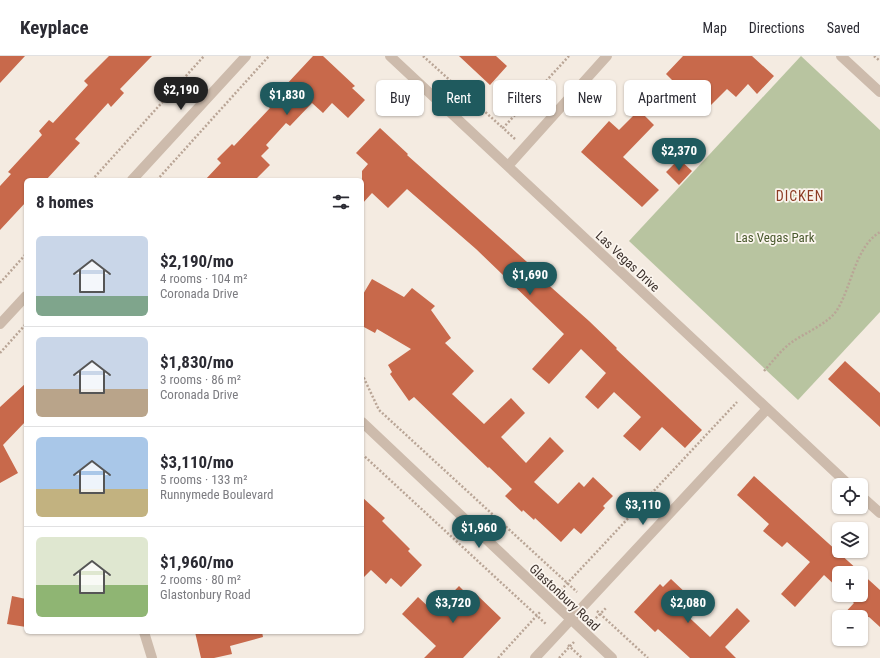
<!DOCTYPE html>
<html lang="en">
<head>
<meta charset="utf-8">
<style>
	:root { --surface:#fff; --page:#f2f2f3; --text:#2b2b33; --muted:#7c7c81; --line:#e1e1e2; --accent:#1f5a5e }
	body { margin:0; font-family:"Roboto Condensed",sans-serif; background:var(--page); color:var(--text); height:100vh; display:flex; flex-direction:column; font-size:15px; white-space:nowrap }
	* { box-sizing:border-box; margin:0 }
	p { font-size:13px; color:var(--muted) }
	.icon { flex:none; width:22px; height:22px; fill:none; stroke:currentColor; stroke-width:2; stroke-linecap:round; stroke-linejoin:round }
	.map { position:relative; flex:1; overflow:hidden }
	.side { position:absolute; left:24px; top:122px; width:340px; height:456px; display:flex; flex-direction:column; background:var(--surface); border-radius:6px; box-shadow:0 1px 3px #0004 }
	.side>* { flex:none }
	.banner { position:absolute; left:376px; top:24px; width:380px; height:36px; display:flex; gap:8px }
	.controls { position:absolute; left:832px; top:422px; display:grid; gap:8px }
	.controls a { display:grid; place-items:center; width:36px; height:36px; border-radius:6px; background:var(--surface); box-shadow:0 1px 3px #0004; font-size:20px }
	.price { position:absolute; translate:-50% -34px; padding:0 9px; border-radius:14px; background:var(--accent); color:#fff; font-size:13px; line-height:26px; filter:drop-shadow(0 1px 2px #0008) }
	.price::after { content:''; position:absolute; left:50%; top:24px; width:12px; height:9px; margin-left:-6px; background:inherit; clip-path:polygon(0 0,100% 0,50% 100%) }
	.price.active { background:#222; color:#fff }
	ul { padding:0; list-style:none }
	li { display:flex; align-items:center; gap:12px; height:100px; padding:0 12px }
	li+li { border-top:1px solid var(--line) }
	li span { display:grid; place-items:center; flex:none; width:112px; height:80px; border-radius:6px; color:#555 }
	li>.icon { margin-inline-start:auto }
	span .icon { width:48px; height:48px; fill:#fffc; stroke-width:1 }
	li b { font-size:17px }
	h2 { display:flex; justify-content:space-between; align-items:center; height:48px; padding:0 12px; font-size:17px }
	.tag { padding:0 14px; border-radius:6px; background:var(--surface); box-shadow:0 1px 3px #0004; font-size:14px; line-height:36px }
	.tag.active { background:var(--accent); color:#fff }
	header { display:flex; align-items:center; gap:24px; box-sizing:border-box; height:56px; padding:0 20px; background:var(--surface); border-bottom:1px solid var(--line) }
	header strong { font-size:19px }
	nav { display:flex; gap:22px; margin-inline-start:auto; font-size:14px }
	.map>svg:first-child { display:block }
	.green { fill:#b8c4a0 }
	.building { fill:#c8694b }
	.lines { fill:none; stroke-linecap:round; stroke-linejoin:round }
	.path { stroke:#b9a596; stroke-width:2.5; stroke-dasharray:2 2; stroke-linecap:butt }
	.street { stroke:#cdbbac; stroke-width:10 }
	.labels { text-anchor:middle; stroke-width:3.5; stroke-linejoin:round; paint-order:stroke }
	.park-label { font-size:13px; fill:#4a5a2e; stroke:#fbf5ee }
	.street-label { font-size:13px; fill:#3b302b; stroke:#fbf5ee }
	.neighbourhood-label { font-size:14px; letter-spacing:1px; fill:#8c3b22; stroke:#fbf5ee }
</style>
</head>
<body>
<header>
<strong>Keyplace</strong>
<nav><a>Map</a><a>Directions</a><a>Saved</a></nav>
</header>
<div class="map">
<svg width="880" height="602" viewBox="0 0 880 602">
	<rect width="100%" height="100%" fill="#f4ebe1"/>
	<!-- green -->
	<path class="green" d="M 801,0 L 880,74 L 880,256 L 798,344 L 629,185 Z"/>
	<!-- building -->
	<path class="building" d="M 0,0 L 25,0 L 0,27 Z
		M 109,0 L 152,0 L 120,33 L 124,37 L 111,51 L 108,47 L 75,83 L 80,87 L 46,124 L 26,124 L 26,146 L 0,174 L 0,130 L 11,118 L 8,116 L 42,79 L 39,75 L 49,64 L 53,67 L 88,29 L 84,25 Z
		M 313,0 L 323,0 L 355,30 L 352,32 L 365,44 L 348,62 L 332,47 L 323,57 L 312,47 L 290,70 L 286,67 L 266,89 L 269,92 L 261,100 L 270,109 L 255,124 L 205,124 L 221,107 L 217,103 L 232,88 L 234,90 L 270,52 L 264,47 L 282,28 L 285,30 Z
		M 459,0 L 496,0 L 507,10 L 490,29 Z
		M 683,0 L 752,0 L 774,20 L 757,38 L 748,28 L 736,41 L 727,33 L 710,50 L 687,30 L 682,34 L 666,18 Z
		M 639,54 L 654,69 L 623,101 L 659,134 L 642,151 L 581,96 L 609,65 L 619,74 Z
		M 380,72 L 408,98 L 407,99 L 536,214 L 534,216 L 589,265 L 617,292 L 616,293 L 702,374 L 685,392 L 662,371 L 640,395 L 623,380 L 641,361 L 614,336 L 598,353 L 585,341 L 606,317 L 581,293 L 549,328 L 532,313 L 564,278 L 476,193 L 407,133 L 388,152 L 372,137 L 362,148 L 362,115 L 368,108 L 356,97 Z
		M 679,103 L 692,115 L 679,129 L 666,116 Z
		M 372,223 L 404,241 L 412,232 L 435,250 L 431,254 L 451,282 L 445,287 L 474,315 L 452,338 L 484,368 L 511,342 L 525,357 L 501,381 L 526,407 L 550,381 L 564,395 L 534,426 L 558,448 L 579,426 L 584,431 L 593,421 L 613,440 L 603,450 L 605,452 L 581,478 L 574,472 L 561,486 L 535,462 L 534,464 L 523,454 L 522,456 L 505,440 L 512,433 L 489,411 L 488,412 L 414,341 L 409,345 L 390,318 L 392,316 L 388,309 L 411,293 L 377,273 L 375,277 L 362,270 L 362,240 Z
		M 845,305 L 880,337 L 880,371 L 828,323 Z
		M 26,327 L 26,365 L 3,389 L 18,417 L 0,427 L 0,351 Z
		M 754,420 L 880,534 L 880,571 L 869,561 L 841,561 L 854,547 L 845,539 L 861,539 L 861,517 L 839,517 L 839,533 L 824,519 L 795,551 L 781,538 L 810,506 L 787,486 L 782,491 L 763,475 L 769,468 L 737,439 Z
		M 362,441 L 385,462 L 382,465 L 410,493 L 408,495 L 422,509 L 401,531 L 391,522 L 386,528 L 371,514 L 362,523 Z
		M 671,523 L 689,540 L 678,551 L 710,581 L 737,552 L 750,565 L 725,591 L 736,602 L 690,602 L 658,573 L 655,576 L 634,556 L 660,528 L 663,531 Z
		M 459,530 L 470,541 L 475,537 L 501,562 L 463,602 L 424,602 L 436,590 L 402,558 L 418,541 L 434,556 Z
		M 12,540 L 26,543 L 26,571 L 7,568 Z
		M 195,576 L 262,576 L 263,581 L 230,590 L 232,598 L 214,602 L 201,602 Z"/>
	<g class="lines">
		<!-- path -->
		<path class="path" d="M 423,0 L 503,72
			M 874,0 L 880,5
			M 515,83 L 503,72 L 569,0
			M 92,124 L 204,0
			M 157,124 L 269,0
			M 0,227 L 26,198
			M 0,297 L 26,268
			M 764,315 C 773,305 782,293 792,286 C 805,277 829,267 837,254 C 852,230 855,191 880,176
			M 362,318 L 379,354 L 577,536
			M 362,398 L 547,569
			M 561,534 L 737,346
			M 597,555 L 648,602
			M 593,565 L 607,551
			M 568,589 L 582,602
			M 498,602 L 541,555
			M 559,602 L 574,586"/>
		<!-- street -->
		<path class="street" d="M 390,0 L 849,429
			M 841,0 L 880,36
			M 508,110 L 607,0
			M 132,124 L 246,0
			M 0,268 L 26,240
			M 362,366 L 612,602
			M 861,440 L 880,457
			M 144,576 L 152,602
			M 535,602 L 767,353"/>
	</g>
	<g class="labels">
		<!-- park labels -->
		<g class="park-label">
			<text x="775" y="186">Las Vegas Park</text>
		</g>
		<!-- street labels -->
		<g class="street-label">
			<text transform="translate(628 205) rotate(43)" y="5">Las Vegas Drive</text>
			<text transform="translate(565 541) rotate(43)" y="5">Glastonbury Road</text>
		</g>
		<!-- neighbourhood labels -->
		<g class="neighbourhood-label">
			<text x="800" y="145">DICKEN</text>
		</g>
	</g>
</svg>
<div class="controls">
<a><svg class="icon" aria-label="locate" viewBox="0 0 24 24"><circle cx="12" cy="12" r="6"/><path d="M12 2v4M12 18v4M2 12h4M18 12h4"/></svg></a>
<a><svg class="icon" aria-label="layers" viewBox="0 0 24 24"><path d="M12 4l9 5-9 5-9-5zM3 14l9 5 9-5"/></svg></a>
<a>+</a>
<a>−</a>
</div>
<b class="price active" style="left:181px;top:55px">$2,190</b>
<b class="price" style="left:287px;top:60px">$1,830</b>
<b class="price" style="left:679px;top:116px">$2,370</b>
<b class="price" style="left:530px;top:240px">$1,690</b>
<b class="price" style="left:643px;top:470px">$3,110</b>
<b class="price" style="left:479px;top:493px">$1,960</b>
<b class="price" style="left:453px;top:568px">$3,720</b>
<b class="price" style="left:688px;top:568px">$2,080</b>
<div class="banner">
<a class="tag">Buy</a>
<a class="tag active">Rent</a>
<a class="tag">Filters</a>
<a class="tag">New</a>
<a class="tag">Apartment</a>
</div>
<section class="side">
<h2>8 homes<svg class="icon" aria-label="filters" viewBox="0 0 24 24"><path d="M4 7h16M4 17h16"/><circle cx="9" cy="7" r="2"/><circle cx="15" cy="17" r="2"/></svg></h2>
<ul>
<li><span style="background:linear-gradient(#c9d6e8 75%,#7fa58c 0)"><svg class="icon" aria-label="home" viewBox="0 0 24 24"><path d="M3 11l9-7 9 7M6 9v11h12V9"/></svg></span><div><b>$2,190/mo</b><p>4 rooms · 104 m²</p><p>Coronada Drive</p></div></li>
<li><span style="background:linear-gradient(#c9d6e8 65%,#b9a48a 0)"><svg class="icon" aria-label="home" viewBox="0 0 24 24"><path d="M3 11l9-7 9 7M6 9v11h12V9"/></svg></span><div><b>$1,830/mo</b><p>3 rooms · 86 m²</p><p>Coronada Drive</p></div></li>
<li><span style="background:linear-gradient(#a9c7e8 65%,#c2b280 0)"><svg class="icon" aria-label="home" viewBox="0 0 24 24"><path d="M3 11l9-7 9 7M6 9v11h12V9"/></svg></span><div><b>$3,110/mo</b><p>5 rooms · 133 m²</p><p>Runnymede Boulevard</p></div></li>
<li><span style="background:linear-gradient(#dfe7d0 60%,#8fb573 0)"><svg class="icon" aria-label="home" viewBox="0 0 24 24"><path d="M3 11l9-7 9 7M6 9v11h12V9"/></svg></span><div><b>$1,960/mo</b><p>2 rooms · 80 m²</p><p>Glastonbury Road</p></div></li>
</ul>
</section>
</div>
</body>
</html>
